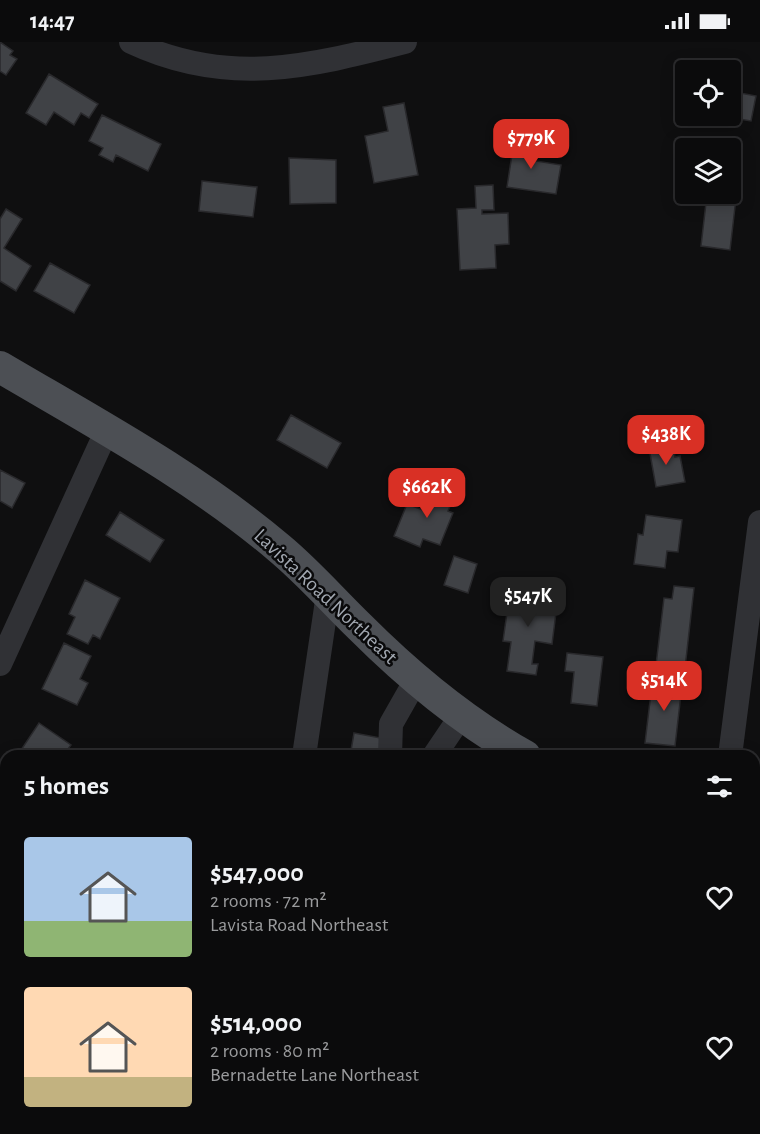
<!DOCTYPE html>
<html lang="en">
<head>
<meta charset="utf-8">
<style>
	:root { --surface:#0b0b0c; --page:#19191a; --text:#f1f3f6; --muted:#9a9b9d; --line:#2b2b2d; --accent:#d93025 }
	body { margin:0; font-family:"Alegreya Sans",sans-serif; background:var(--page); color:var(--text); height:100vh; display:flex; flex-direction:column; font-size:22px; white-space:nowrap }
	* { box-sizing:border-box; margin:0 }
	p { font-size:20px; color:var(--muted) }
	.icon { flex:none; width:33px; height:33px; fill:none; stroke:currentColor; stroke-width:2; stroke-linecap:round; stroke-linejoin:round }
	.map { position:relative; flex:1; overflow:hidden }
	.sheet { position:absolute; left:0px; top:708px; width:760px; height:384px; display:flex; flex-direction:column; background:var(--surface); border-radius:18px 18px 0 0; box-shadow:0 3px 15px #0003,0 0 0 2px var(--line) }
	.sheet>* { flex:none }
	.buttons { position:absolute; left:675px; top:18px; display:grid; gap:12px }
	.buttons a { display:grid; place-items:center; width:66px; height:66px; border-radius:6px; background:var(--surface); box-shadow:0 3px 15px #0003,0 0 0 2px var(--line); font-size:30px }
	.price { position:absolute; translate:-50% -51px; padding:0 14px; border-radius:12px; background:var(--accent); color:#fff; font-size:20px; line-height:39px; filter:drop-shadow(0 2px 3px #0008) }
	.price::after { content:''; position:absolute; left:50%; top:36px; width:18px; height:14px; margin-left:-9px; background:inherit; clip-path:polygon(0 0,100% 0,50% 100%) }
	.price.active { background:#222; color:#fff }
	ul { padding:0; list-style:none }
	li { display:flex; align-items:center; gap:18px; height:150px; padding:0 24px }
	li span { display:grid; place-items:center; flex:none; width:168px; height:120px; border-radius:6px; color:#555 }
	li>.icon { margin-inline-start:auto }
	span .icon { width:72px; height:72px; fill:#fffc; stroke-width:1 }
	li b { font-size:26px }
	h2 { display:flex; justify-content:space-between; align-items:center; height:72px; padding:0 24px; font-size:26px }
	.status { display:flex; justify-content:space-between; align-items:center; height:42px; padding:0 30px; background:var(--surface); direction:ltr }
	.status svg { height:16px; fill:currentColor }
	.map>svg:first-child { display:block }
	.building { fill:#404246; stroke:#29292c; stroke-width:1.5 }
	.lines { fill:none; stroke-linecap:round; stroke-linejoin:round }
	.minor { stroke:#303135; stroke-width:24 }
	.major { stroke:#4c4f54; stroke-width:32 }
	.labels { text-anchor:middle; stroke-width:5; stroke-linejoin:round; paint-order:stroke }
	.street-label { font-size:21px; fill:#a1a7b0; stroke:#0a0a0b }
</style>
</head>
<body>
<div class="status"><b>14:47</b><svg viewBox="0 0 49 12"><path d="M0 12V9h3v3zM5 12V6h3v6zM10 12V3h3v9zM15 12V0h3v12zM26 1h20v11H26zM47 4h2v5h-2z"/></svg></div>
<div class="map">
<svg width="760" height="1092" viewBox="0 0 760 1092">
	<rect width="100%" height="100%" fill="#0f0f10"/>
	<!-- building -->
	<path class="building" d="M 0,0 L 13,9 L 10,13 L 17,17 L 6,33 L 0,29 Z
		M 49,32 L 98,62 L 89,76 L 81,71 L 74,83 L 54,70 L 46,83 L 26,71 Z
		M 730,44 L 741,46 L 740,51 L 756,54 L 751,79 L 721,74 L 730,74 Z
		M 404,61 L 418,133 L 374,141 L 365,94 L 388,89 L 383,65 Z
		M 102,73 L 161,102 L 148,129 L 116,113 L 113,120 L 99,113 L 103,106 L 89,99 Z
		M 515,93 L 533,96 L 530,118 L 561,123 L 556,152 L 507,145 Z
		M 289,116 L 336,118 L 336,161 L 290,162 Z
		M 730,138 L 738,139 L 730,208 L 701,204 L 707,152 L 730,152 Z
		M 202,139 L 257,145 L 253,175 L 199,169 Z
		M 493,143 L 494,168 L 482,168 L 482,172 L 508,171 L 509,202 L 495,203 L 496,226 L 460,228 L 457,167 L 476,166 L 475,144 Z
		M 6,167 L 22,177 L 4,206 L 31,224 L 16,249 L 0,239 L 0,177 Z
		M 50,221 L 90,243 L 74,271 L 34,249 Z
		M 291,373 L 341,401 L 327,426 L 277,398 Z
		M 673,402 L 675,415 L 680,414 L 685,440 L 656,445 L 649,406 Z
		M 0,428 L 25,441 L 12,466 L 0,459 Z
		M 432,444 L 455,453 L 448,469 L 453,471 L 440,503 L 423,497 L 420,505 L 394,494 L 407,462 L 423,468 Z
		M 120,470 L 164,498 L 150,520 L 106,493 Z
		M 646,473 L 682,478 L 678,510 L 667,509 L 665,526 L 634,522 L 638,492 L 643,493 Z
		M 454,514 L 477,522 L 468,551 L 444,543 Z
		M 85,538 L 120,556 L 100,597 L 93,593 L 88,602 L 67,592 L 75,575 L 69,572 Z
		M 674,544 L 694,546 L 685,626 L 656,623 L 664,556 L 672,557 Z
		M 510,549 L 558,555 L 552,602 L 535,599 L 532,622 L 538,622 L 536,633 L 507,629 L 511,600 L 503,599 Z
		M 64,601 L 91,614 L 80,637 L 88,641 L 77,663 L 42,647 Z
		M 567,611 L 603,615 L 597,664 L 571,661 L 574,630 L 565,629 Z
		M 653,634 L 680,638 L 679,652 L 681,652 L 675,704 L 645,701 Z
		M 39,681 L 71,703 L 63,714 L 30,714 L 21,708 Z
		M 354,691 L 386,697 L 383,714 L 350,714 Z
		M 0,793 L 6,796 L 6,820 L 0,830 Z
		M 754,869 L 760,870 L 760,926 L 754,926 Z
		M 754,969 L 760,969 L 760,1022 L 754,1021 Z
		M 155,1086 L 182,1086 L 181,1092 L 145,1092 L 146,1089 L 154,1091 Z
		M 498,1086 L 537,1086 L 530,1092 L 492,1092 Z
		M 612,1086 L 636,1086 L 633,1092 L 608,1092 Z"/>
	<g class="lines">
		<!-- minor -->
		<path class="minor" d="M 131,0 C 227,45 308,25 405,0
			M 0,622 L 107,388
			M 304,714 L 328,552
			M 390,714 L 391,682 L 416,638
			M 434,714 L 461,674
			M 730,714 L 760,480
			M 246,1092 L 247,1086"/>
		<!-- major -->
		<path class="major" d="M 0,325 C 95,381 194,434 279,506 C 308,530 333,559 360,585 C 410,635 463,679 525,714
			M 754,781 L 760,781"/>
	</g>
	<g class="labels">
		<!-- street labels -->
		<g class="street-label">
			<text transform="translate(326 554) rotate(43)" y="7">Lavista Road Northeast</text>
		</g>
	</g>
</svg>
<div class="buttons">
<a><svg class="icon" aria-label="locate" viewBox="0 0 24 24"><circle cx="12" cy="12" r="6"/><path d="M12 2v4M12 18v4M2 12h4M18 12h4"/></svg></a>
<a><svg class="icon" aria-label="layers" viewBox="0 0 24 24"><path d="M12 4l9 5-9 5-9-5zM3 14l9 5 9-5"/></svg></a>
</div>
<b class="price" style="left:531px;top:128px">$779K</b>
<b class="price" style="left:666px;top:424px">$438K</b>
<b class="price" style="left:427px;top:477px">$662K</b>
<b class="price active" style="left:528px;top:586px">$547K</b>
<b class="price" style="left:664px;top:670px">$514K</b>
<section class="sheet">
<h2>5 homes<svg class="icon" aria-label="filters" viewBox="0 0 24 24"><path d="M4 7h16M4 17h16"/><circle cx="9" cy="7" r="2"/><circle cx="15" cy="17" r="2"/></svg></h2>
<ul>
<li><span style="background:linear-gradient(#a9c7e8 70%,#8fb573 0)"><svg class="icon" aria-label="home" viewBox="0 0 24 24"><path d="M3 11l9-7 9 7M6 9v11h12V9"/></svg></span><div><b>$547,000</b><p>2 rooms · 72 m²</p><p>Lavista Road Northeast</p></div><svg class="icon" aria-label="heart" viewBox="0 0 24 24"><path d="M12 20l-8-8c-3-5 5-10 8-4 3-6 11-1 8 4z"/></svg></li>
<li><span style="background:linear-gradient(#ffd9b3 75%,#c2b280 0)"><svg class="icon" aria-label="home" viewBox="0 0 24 24"><path d="M3 11l9-7 9 7M6 9v11h12V9"/></svg></span><div><b>$514,000</b><p>2 rooms · 80 m²</p><p>Bernadette Lane Northeast</p></div><svg class="icon" aria-label="heart" viewBox="0 0 24 24"><path d="M12 20l-8-8c-3-5 5-10 8-4 3-6 11-1 8 4z"/></svg></li>
</ul>
</section>
</div>
</body>
</html>
